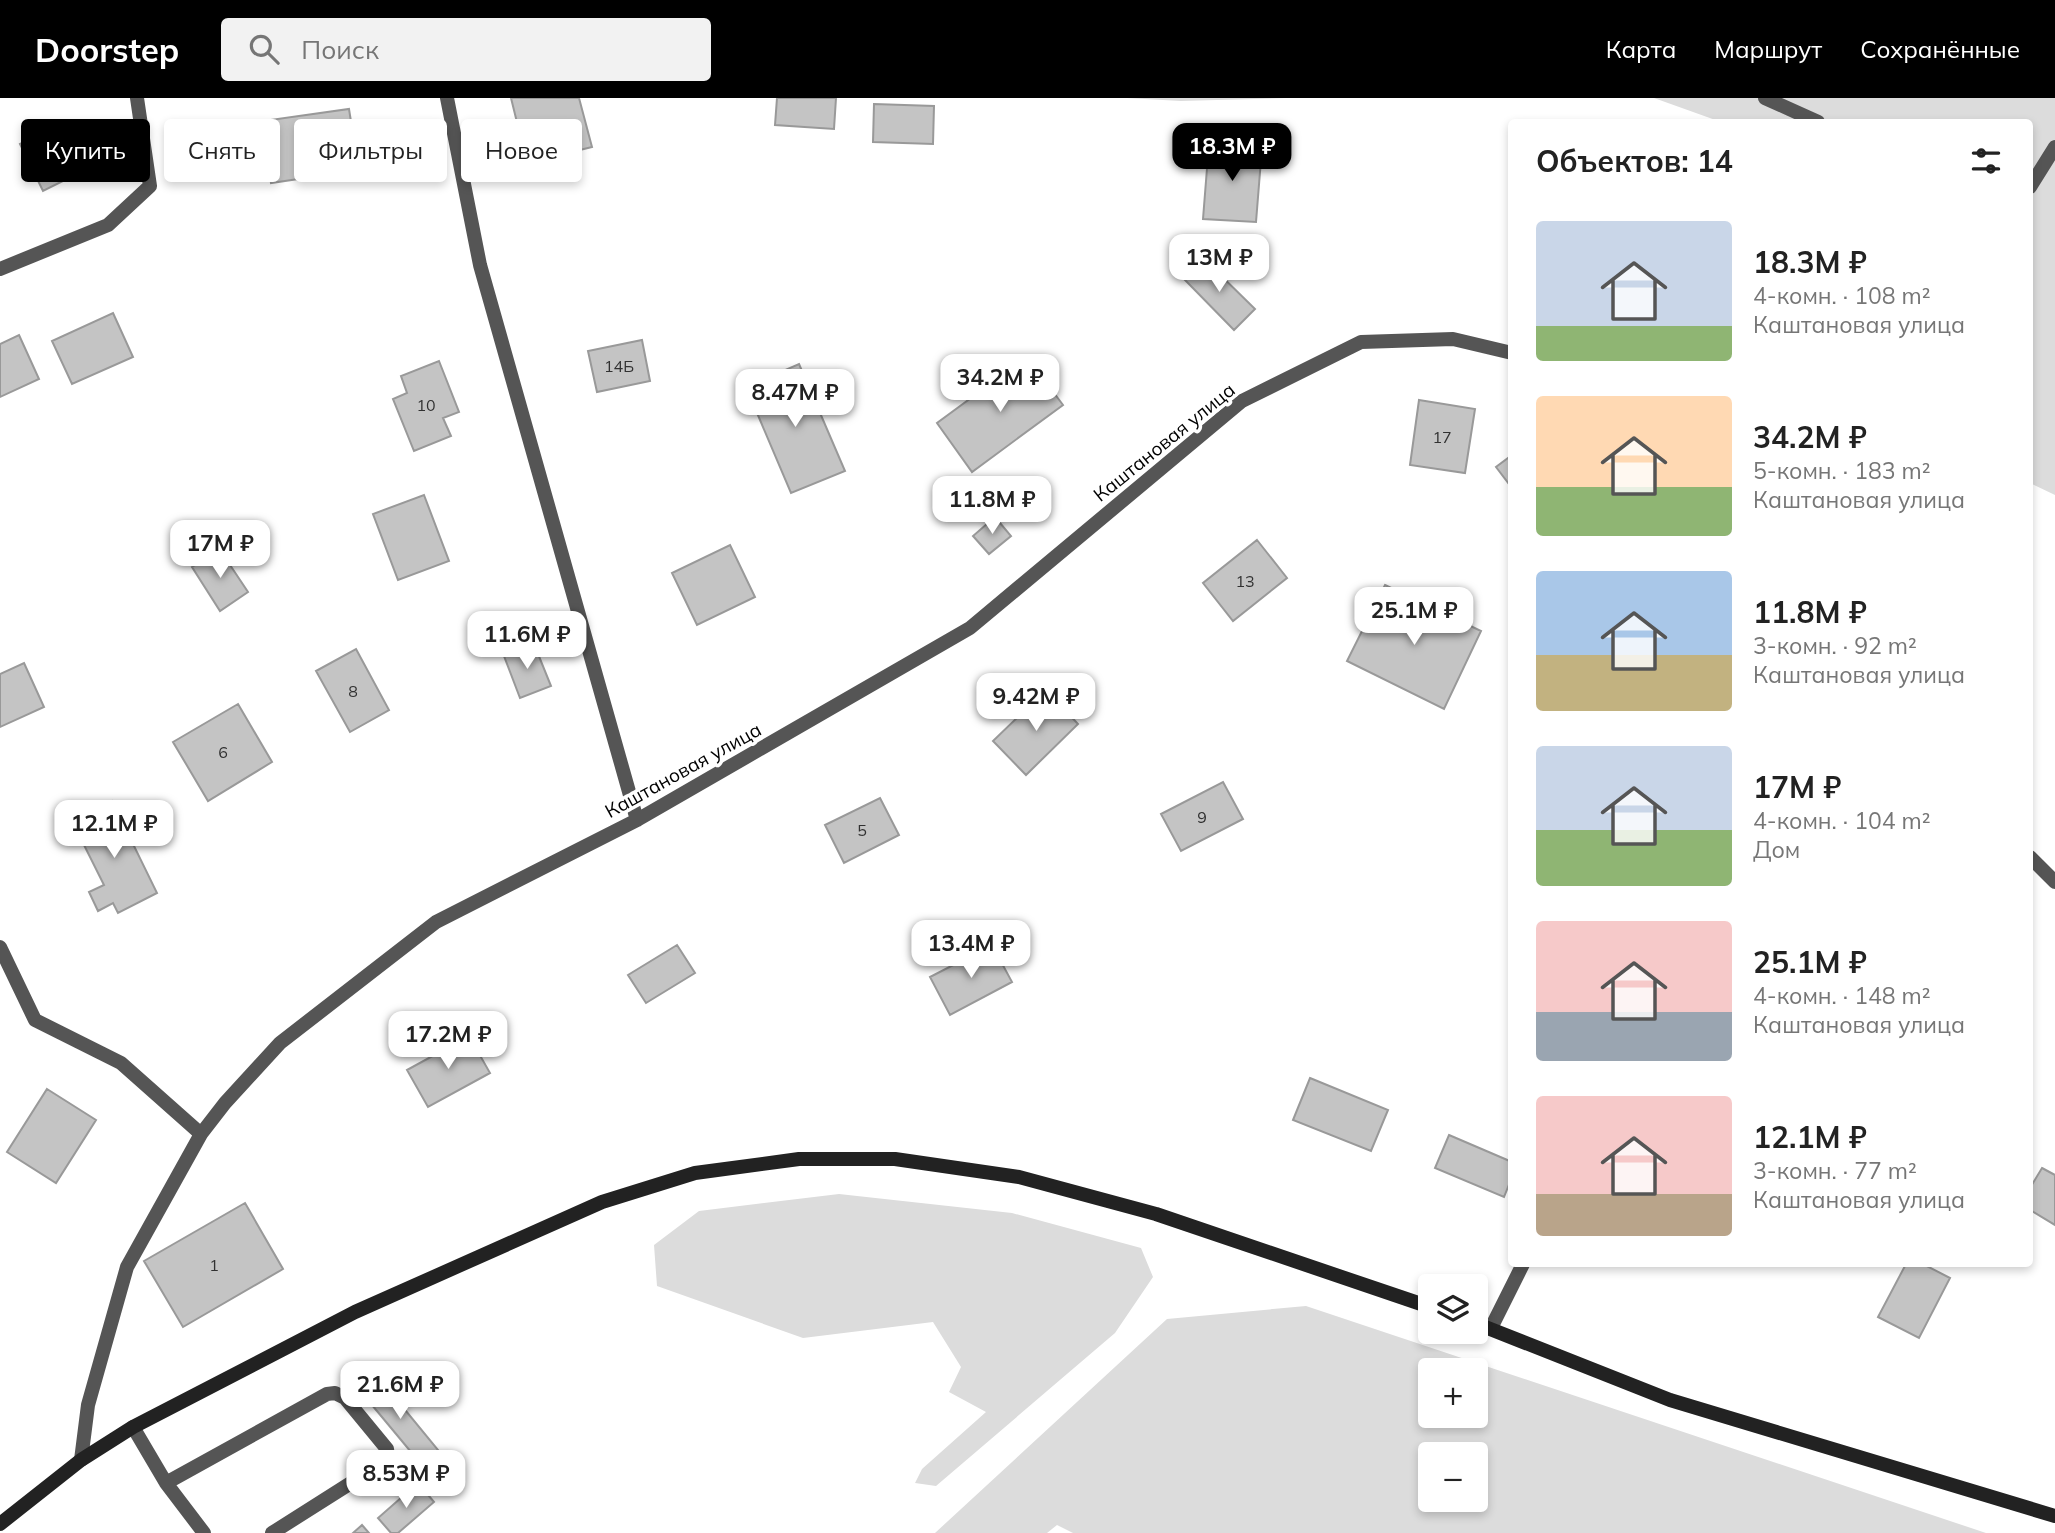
<!DOCTYPE html>
<html lang="ru">
<head>
<meta charset="utf-8">
<style>
	:root { --surface:#fff; --page:#f2f2f2; --text:#222; --muted:#767676; --accent:#000 }
	body { margin:0; font-family:Mulish,sans-serif; background:var(--page); color:var(--text); height:100vh; display:flex; flex-direction:column; font-size:26px; white-space:nowrap }
	* { box-sizing:border-box; margin:0 }
	p { font-size:23px; color:var(--muted) }
	.icon { flex:none; width:38px; height:38px; fill:none; stroke:currentColor; stroke-width:2; stroke-linecap:round; stroke-linejoin:round }
	.map { position:relative; flex:1; overflow:hidden }
	.panel { position:absolute; left:1508px; top:21px; width:525px; height:1148px; display:flex; flex-direction:column; background:var(--surface); border-radius:7px; box-shadow:0 4px 10px #0003 }
	.panel>* { flex:none }
	.hud { position:absolute; left:21px; top:21px; width:665px; height:63px; display:flex; gap:14px }
	.fabs { position:absolute; left:1418px; top:1176px; display:grid; gap:14px }
	.fabs a { display:grid; place-items:center; width:70px; height:70px; border-radius:7px; background:var(--surface); box-shadow:0 4px 10px #0003; font-size:35px }
	.price { position:absolute; translate:-50% -60px; padding:0 16px; border-radius:14px; background:#fff; color:#222; font-size:23px; line-height:46px; filter:drop-shadow(0 2px 4px #0008) }
	.price::after { content:''; position:absolute; left:50%; top:42px; width:21px; height:16px; margin-left:-10px; background:inherit; clip-path:polygon(0 0,100% 0,50% 100%) }
	.price.selected { background:var(--accent); color:#fff }
	ul { padding:0; list-style:none }
	li { display:flex; align-items:center; gap:21px; height:175px; padding:0 28px }
	li span { display:grid; place-items:center; flex:none; width:196px; height:140px; border-radius:7px; color:#555 }
	li>.icon { margin-inline-start:auto }
	span .icon { width:84px; height:84px; fill:#fffc; stroke-width:1 }
	li b { font-size:30px }
	h2 { display:flex; justify-content:space-between; align-items:center; height:84px; padding:0 28px; font-size:30px }
	.chip { padding:0 24px; border-radius:7px; background:var(--surface); box-shadow:0 4px 10px #0003; font-size:24px; line-height:63px }
	.chip.selected { background:var(--accent); color:#fff }
	header { display:flex; align-items:center; gap:42px; box-sizing:border-box; height:98px; padding:0 35px; background:var(--accent); color:#fff }
	header strong { font-size:33px }
	nav { display:flex; gap:38px; margin-inline-start:auto; font-size:24px }
	.search { width:490px; height:63px; background:var(--page); display:flex; align-items:center; gap:18px; box-sizing:border-box; padding:0 24px; border-radius:7px; color:var(--muted); font-size:26px }
	.map>svg:first-child { display:block }
	.green { fill:#dcdcdc; fill-rule:evenodd }
	.building { fill:#c4c4c4; stroke:#999; stroke-width:2 }
	.lines { fill:none; stroke-linecap:round; stroke-linejoin:round }
	.lane { stroke:#555; stroke-width:14 }
	.street { stroke:#555; stroke-width:14 }
	.secondary { stroke:#222; stroke-width:14 }
	.labels { text-anchor:middle; stroke-width:7; stroke-linejoin:round; paint-order:stroke }
	.number-label { font-size:16px; fill:#313131 }
	.street-label { font-size:19px; fill:#000; stroke:#fff }
</style>
</head>
<body>
<header>
<strong>Doorstep</strong>
<div class="search"><svg class="icon" aria-label="search" viewBox="0 0 24 24"><circle cx="10" cy="10" r="6"/><path d="M15 15l6 6"/></svg>Поиск</div>
<nav><a>Карта</a><a>Маршрут</a><a>Сохранённые</a></nav>
</header>
<div class="map">
<svg width="2055" height="1435" viewBox="0 0 2055 1435">
	<rect width="100%" height="100%" fill="#fff"/>
	<!-- green -->
	<path class="green" d="M 1127,0 L 1286,0 L 1181,3 Z
		M 1654,0 L 2055,0 L 2055,397 L 2030,385 L 2030,24 L 1721,24 Z
		M 839,1096 L 1012,1115 L 1141,1150 L 1153,1179 L 1115,1235 L 936,1388 L 915,1385 L 922,1371 L 986,1314 L 949,1294 L 961,1269 L 933,1224 L 803,1240 L 657,1188 L 654,1147 L 699,1113 Z
		M 1306,1208 L 1986,1435 L 1073,1435 L 1057,1427 L 1047,1435 L 935,1435 L 1167,1221 ZM 1430,1272 L 1475,1272 L 1475,1318 L 1430,1318 ZM 1430,1356 L 1475,1356 L 1475,1402 L 1430,1402 Z"/>
	<!-- building -->
	<path class="building" d="M 511,0 L 579,0 L 592,49 L 527,65 Z
		M 777,0 L 836,0 L 834,31 L 775,27 Z
		M 874,6 L 934,8 L 933,46 L 873,44 Z
		M 349,11 L 356,55 L 324,60 L 326,77 L 271,85 L 263,23 Z
		M 60,26 L 83,73 L 43,93 L 20,46 Z
		M 1209,45 L 1262,49 L 1256,124 L 1203,121 Z
		M 1204,161 L 1255,211 L 1234,232 L 1184,181 Z
		M 113,215 L 133,259 L 72,286 L 52,243 Z
		M 19,237 L 39,281 L 0,299 L 0,246 Z
		M 642,242 L 650,283 L 597,294 L 588,253 Z
		M 1027,259 L 1063,307 L 972,374 L 937,325 Z
		M 439,263 L 459,314 L 443,320 L 451,338 L 414,353 L 393,301 L 407,295 L 401,278 Z
		M 799,266 L 845,373 L 791,395 L 746,289 Z
		M 1419,302 L 1475,311 L 1465,375 L 1410,367 Z
		M 1512,357 L 1512,390 L 1496,369 Z
		M 424,397 L 449,463 L 398,482 L 373,416 Z
		M 995,419 L 1011,438 L 989,456 L 973,438 Z
		M 1257,442 L 1287,480 L 1233,523 L 1203,485 Z
		M 730,447 L 755,499 L 697,527 L 672,475 Z
		M 220,452 L 248,494 L 220,513 L 192,469 Z
		M 1385,487 L 1481,533 L 1444,611 L 1347,563 Z
		M 534,546 L 551,588 L 520,600 L 504,558 Z
		M 356,551 L 389,612 L 350,634 L 316,573 Z
		M 24,565 L 44,609 L 0,629 L 0,576 Z
		M 1046,592 L 1078,626 L 1026,677 L 993,643 Z
		M 238,606 L 272,664 L 208,703 L 173,644 Z
		M 1223,684 L 1243,721 L 1181,753 L 1161,716 Z
		M 880,700 L 899,737 L 844,765 L 825,727 Z
		M 112,703 L 157,795 L 118,815 L 113,805 L 98,813 L 89,794 L 104,787 L 72,723 Z
		M 677,847 L 695,875 L 646,905 L 628,877 Z
		M 992,847 L 1012,884 L 950,917 L 930,879 Z
		M 469,938 L 490,975 L 428,1009 L 407,972 Z
		M 1310,980 L 1388,1012 L 1371,1053 L 1293,1022 Z
		M 47,991 L 96,1022 L 56,1085 L 7,1054 Z
		M 1449,1037 L 1512,1064 L 1512,1079 L 1504,1099 L 1435,1070 Z
		M 2042,1070 L 2055,1077 L 2055,1127 L 2030,1112 L 2030,1090 Z
		M 245,1105 L 283,1171 L 183,1229 L 144,1163 Z
		M 1906,1166 L 1923,1166 L 1950,1180 L 1919,1240 L 1878,1219 Z
		M 374,1274 L 443,1358 L 426,1372 L 357,1289 Z
		M 418,1385 L 434,1404 L 398,1435 L 391,1435 L 378,1420 Z
		M 362,1427 L 369,1435 L 353,1435 Z"/>
	<g class="lines">
		<!-- lane -->
		<path class="lane" d="M 1491,1230 L 1523,1166
			M 133,1329 L 166,1385 L 204,1435
			M 166,1385 L 327,1296 L 335,1295 L 345,1300 L 387,1351 L 388,1358 L 384,1364 L 272,1435"/>
		<!-- street -->
		<path class="street" d="M 447,0 L 480,167 L 637,722
			M 1765,0 L 1818,24
			M 2030,89 L 2055,49
			M 0,171 L 108,127 L 150,88 L 137,0
			M 2030,759 L 2055,784
			M 0,849 L 35,922 L 121,965 L 201,1036
			M 81,1362 L 88,1307 L 127,1169 L 201,1036 L 225,1005 L 280,945 L 436,824 L 637,722 L 970,530 L 1242,303 L 1361,244 L 1453,241 L 1512,255"/>
		<!-- secondary -->
		<path class="secondary" d="M 1475,1225 L 1670,1302 L 2055,1418
			M 0,1426 L 81,1362 L 133,1329 L 355,1214 L 602,1104 L 695,1075 L 799,1061 L 895,1061 L 1019,1079 L 1156,1116 L 1430,1209"/>
	</g>
	<g class="labels">
		<!-- number labels -->
		<g class="number-label">
			<text x="619" y="274">14Б</text>
			<text x="426" y="313">10</text>
			<text x="1442" y="345">17</text>
			<text x="1245" y="489">13</text>
			<text x="353" y="599">8</text>
			<text x="223" y="660">6</text>
			<text x="1202" y="725">9</text>
			<text x="862" y="738">5</text>
			<text x="214" y="1173">1</text>
		</g>
		<!-- street labels -->
		<g class="street-label">
			<text transform="translate(1164 344) rotate(-39)" y="7">Каштановая улица</text>
			<text transform="translate(683 672) rotate(-29)" y="7">Каштановая улица</text>
		</g>
	</g>
</svg>
<div class="fabs">
<a><svg class="icon" aria-label="layers" viewBox="0 0 24 24"><path d="M12 4l9 5-9 5-9-5zM3 14l9 5 9-5"/></svg></a>
<a>+</a>
<a>−</a>
</div>
<b class="price selected" style="left:1232px;top:85px">18.3M ₽</b>
<b class="price" style="left:1219px;top:196px">13M ₽</b>
<b class="price" style="left:1000px;top:316px">34.2M ₽</b>
<b class="price" style="left:795px;top:331px">8.47M ₽</b>
<b class="price" style="left:992px;top:438px">11.8M ₽</b>
<b class="price" style="left:220px;top:482px">17M ₽</b>
<b class="price" style="left:1414px;top:549px">25.1M ₽</b>
<b class="price" style="left:527px;top:573px">11.6M ₽</b>
<b class="price" style="left:1036px;top:635px">9.42M ₽</b>
<b class="price" style="left:114px;top:762px">12.1M ₽</b>
<b class="price" style="left:971px;top:882px">13.4M ₽</b>
<b class="price" style="left:448px;top:973px">17.2M ₽</b>
<b class="price" style="left:400px;top:1323px">21.6M ₽</b>
<b class="price" style="left:406px;top:1412px">8.53M ₽</b>
<div class="hud">
<a class="chip selected">Купить</a>
<a class="chip">Снять</a>
<a class="chip">Фильтры</a>
<a class="chip">Новое</a>
</div>
<section class="panel">
<h2>Объектов: 14<svg class="icon" aria-label="filters" viewBox="0 0 24 24"><path d="M4 7h16M4 17h16"/><circle cx="9" cy="7" r="2"/><circle cx="15" cy="17" r="2"/></svg></h2>
<ul>
<li><span style="background:linear-gradient(#c9d6e8 75%,#8fb573 0)"><svg class="icon" aria-label="home" viewBox="0 0 24 24"><path d="M3 11l9-7 9 7M6 9v11h12V9"/></svg></span><div><b>18.3M ₽</b><p>4-комн. · 108 m²</p><p>Каштановая улица</p></div></li>
<li><span style="background:linear-gradient(#ffd9b3 65%,#8fb573 0)"><svg class="icon" aria-label="home" viewBox="0 0 24 24"><path d="M3 11l9-7 9 7M6 9v11h12V9"/></svg></span><div><b>34.2M ₽</b><p>5-комн. · 183 m²</p><p>Каштановая улица</p></div></li>
<li><span style="background:linear-gradient(#a9c7e8 60%,#c2b280 0)"><svg class="icon" aria-label="home" viewBox="0 0 24 24"><path d="M3 11l9-7 9 7M6 9v11h12V9"/></svg></span><div><b>11.8M ₽</b><p>3-комн. · 92 m²</p><p>Каштановая улица</p></div></li>
<li><span style="background:linear-gradient(#c9d6e8 60%,#8fb573 0)"><svg class="icon" aria-label="home" viewBox="0 0 24 24"><path d="M3 11l9-7 9 7M6 9v11h12V9"/></svg></span><div><b>17M ₽</b><p>4-комн. · 104 m²</p><p>Дом</p></div></li>
<li><span style="background:linear-gradient(#f6c9c9 65%,#9aa5b1 0)"><svg class="icon" aria-label="home" viewBox="0 0 24 24"><path d="M3 11l9-7 9 7M6 9v11h12V9"/></svg></span><div><b>25.1M ₽</b><p>4-комн. · 148 m²</p><p>Каштановая улица</p></div></li>
<li><span style="background:linear-gradient(#f6c9c9 70%,#b9a48a 0)"><svg class="icon" aria-label="home" viewBox="0 0 24 24"><path d="M3 11l9-7 9 7M6 9v11h12V9"/></svg></span><div><b>12.1M ₽</b><p>3-комн. · 77 m²</p><p>Каштановая улица</p></div></li>
</ul>
</section>
</div>
</body>
</html>
